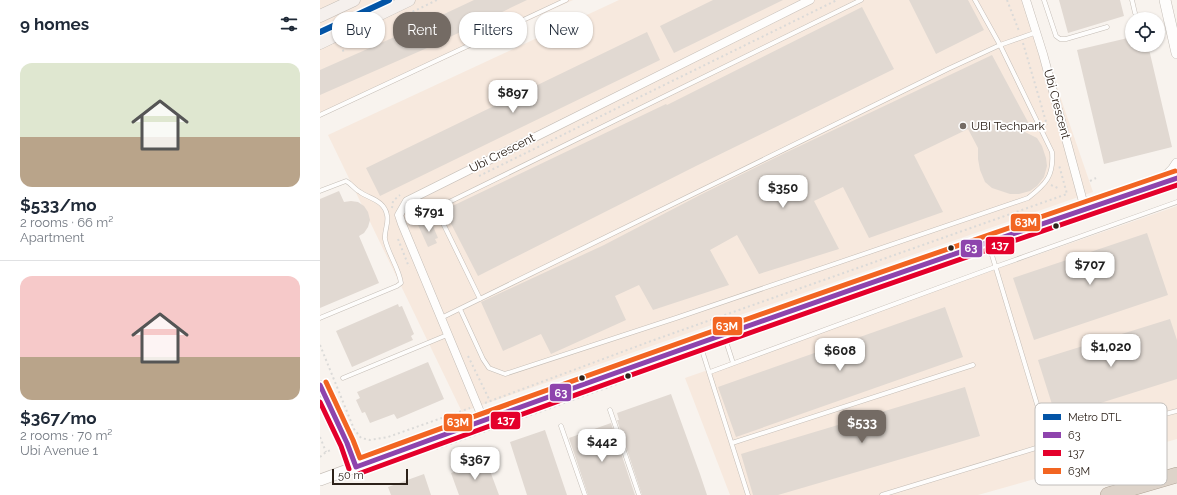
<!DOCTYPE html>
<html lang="en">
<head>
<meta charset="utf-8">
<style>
	:root { --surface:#fff; --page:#f6f6f7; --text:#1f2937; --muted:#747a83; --line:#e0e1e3; --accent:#746b64 }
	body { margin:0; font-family:Raleway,sans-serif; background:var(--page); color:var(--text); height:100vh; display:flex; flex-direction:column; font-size:15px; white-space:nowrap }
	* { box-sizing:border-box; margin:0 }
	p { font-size:13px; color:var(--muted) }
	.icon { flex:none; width:22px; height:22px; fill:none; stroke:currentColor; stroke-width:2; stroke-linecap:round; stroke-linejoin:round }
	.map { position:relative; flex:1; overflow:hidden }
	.side { display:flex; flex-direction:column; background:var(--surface); width:320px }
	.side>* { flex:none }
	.banner { position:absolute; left:12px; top:12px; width:380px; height:36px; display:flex; gap:8px }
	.controls { position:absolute; left:805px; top:12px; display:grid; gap:8px }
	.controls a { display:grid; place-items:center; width:40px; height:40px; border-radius:50%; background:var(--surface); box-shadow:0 1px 3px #0004; font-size:20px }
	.scale { position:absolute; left:12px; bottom:10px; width:76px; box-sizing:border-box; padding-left:4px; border:2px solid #2d221a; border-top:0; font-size:11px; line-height:14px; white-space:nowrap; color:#2d221a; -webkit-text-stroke:3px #fff; paint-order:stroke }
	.price { position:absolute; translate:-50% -34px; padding:0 9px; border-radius:8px; background:#fff; color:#222; font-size:13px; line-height:26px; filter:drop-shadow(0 1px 2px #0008) }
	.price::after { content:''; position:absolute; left:50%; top:24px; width:12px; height:9px; margin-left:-6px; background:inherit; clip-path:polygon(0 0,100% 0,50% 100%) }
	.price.current { background:var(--accent); color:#fff }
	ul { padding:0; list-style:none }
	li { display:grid; align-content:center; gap:8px; height:212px; padding:0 20px }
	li+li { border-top:1px solid var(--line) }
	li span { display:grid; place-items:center; height:124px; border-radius:12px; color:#555 }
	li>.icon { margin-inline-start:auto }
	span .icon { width:72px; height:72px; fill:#fffc; stroke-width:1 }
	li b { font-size:17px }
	h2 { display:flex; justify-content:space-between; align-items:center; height:48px; padding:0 20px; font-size:17px }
	.chip { padding:0 14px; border-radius:16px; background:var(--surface); box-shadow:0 1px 3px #0004; font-size:14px; line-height:36px }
	.chip.current { background:var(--accent); color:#fff }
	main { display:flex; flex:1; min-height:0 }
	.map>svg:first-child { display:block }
	.built { fill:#f7e9de }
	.building { fill:#e1d9d2 }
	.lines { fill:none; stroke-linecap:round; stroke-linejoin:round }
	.service-casing { stroke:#c4bdb6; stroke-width:5 }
	.minor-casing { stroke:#c4bdb6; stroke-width:9 }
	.tertiary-casing { stroke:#c4bdb6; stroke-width:12 }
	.secondary-casing { stroke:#c4bdb6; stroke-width:13 }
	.motorway-casing { stroke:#b0a396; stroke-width:16 }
	.path { stroke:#dbdad8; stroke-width:2; stroke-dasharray:2 3; stroke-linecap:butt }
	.service { stroke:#fefdfc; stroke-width:4 }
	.minor { stroke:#fefdfc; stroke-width:8 }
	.tertiary { stroke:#fefdfc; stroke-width:11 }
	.secondary { stroke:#f5f0ed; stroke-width:12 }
	.motorway { stroke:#ddd3c9; stroke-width:15 }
	.bus-1-casing { stroke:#fff; stroke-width:8 }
	.bus-2-casing { stroke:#fff; stroke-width:8 }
	.bus-3-casing { stroke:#fff; stroke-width:8 }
	.bus-1 { stroke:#8e44ad; stroke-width:5 }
	.bus-2 { stroke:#e4002b; stroke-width:5 }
	.bus-3 { stroke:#f26522; stroke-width:5 }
	.metro-1-casing { stroke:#fff; stroke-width:9 }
	.metro-1 { stroke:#0354a6; stroke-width:6 }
	.poi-dot { fill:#746b64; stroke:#fff; stroke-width:1.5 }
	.bus-dot { fill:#2d221a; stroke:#fff; stroke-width:1.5 }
	.labels { text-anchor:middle; stroke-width:3.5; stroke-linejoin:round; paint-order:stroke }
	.street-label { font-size:12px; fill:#2d221a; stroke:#fff }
	.poi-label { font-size:12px; fill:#2d221a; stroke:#fff; text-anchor:start }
	.key { fill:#fff; stroke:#c0bdba; stroke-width:1 }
	.key-label { font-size:11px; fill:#2d221a }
	.line-badge { stroke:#fff; stroke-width:1.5 }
	.badge-label { font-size:11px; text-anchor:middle; font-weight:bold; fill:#fff }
</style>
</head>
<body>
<main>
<section class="side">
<h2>9 homes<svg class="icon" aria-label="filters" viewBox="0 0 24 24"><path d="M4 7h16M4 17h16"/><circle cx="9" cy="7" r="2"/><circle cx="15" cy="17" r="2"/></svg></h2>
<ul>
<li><span style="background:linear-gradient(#dfe7d0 60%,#b9a48a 0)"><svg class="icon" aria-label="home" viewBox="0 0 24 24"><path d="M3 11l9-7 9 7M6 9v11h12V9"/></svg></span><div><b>$533/mo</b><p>2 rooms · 66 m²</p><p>Apartment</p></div></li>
<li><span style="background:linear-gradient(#f6c9c9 65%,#b9a48a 0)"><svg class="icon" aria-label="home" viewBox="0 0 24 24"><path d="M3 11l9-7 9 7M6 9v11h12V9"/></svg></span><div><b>$367/mo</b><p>2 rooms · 70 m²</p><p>Ubi Avenue 1</p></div></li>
</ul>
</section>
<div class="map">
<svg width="857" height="495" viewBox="0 0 857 495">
	<rect width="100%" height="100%" fill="#f8f3ee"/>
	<!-- built -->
	<path class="built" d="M 0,0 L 253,0 L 0,117 Z
		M 299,0 L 707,0 L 773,192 L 142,412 L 8,135 Z
		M 857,206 L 857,439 L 658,495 L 410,495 L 365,378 Z"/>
	<!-- building -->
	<path class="building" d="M 154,0 L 207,0 L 107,48 L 0,95 L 0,70 L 88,31 Z
		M 393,0 L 463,0 L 354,53 L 340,26 Z
		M 589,0 L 648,0 L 664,30 L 616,54 Z
		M 739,0 L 800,0 L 804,16 L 748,33 Z
		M 542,7 L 574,69 L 376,166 L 158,276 L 124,210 L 346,104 L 347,105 Z
		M 327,32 L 340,60 L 60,196 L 46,168 Z
		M 812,37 L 812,45 L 828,45 L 852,147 L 784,164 L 757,50 Z
		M 672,55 L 708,122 L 705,132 L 717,138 L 722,146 L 726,158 L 727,166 L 724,177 L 717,186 L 710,191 L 699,194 L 690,194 L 672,188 L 665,182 L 660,170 L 658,159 L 658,148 L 648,129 L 594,155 L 623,212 L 549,238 L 523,187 L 494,201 L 519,249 L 439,274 L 417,235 L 390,250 L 409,285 L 333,310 L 319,285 L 295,296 L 306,320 L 231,354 L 221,334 L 183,351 L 161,302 L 284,245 L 380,195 L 467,152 Z
		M 19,191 L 24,202 L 31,201 L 38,202 L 44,206 L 48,212 L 50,220 L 48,227 L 44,233 L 39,236 L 59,283 L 0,308 L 0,199 Z
		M 110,219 L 118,238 L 115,239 L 117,243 L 108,247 L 98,225 Z
		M 827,233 L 848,295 L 714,340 L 693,278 Z
		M 78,304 L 79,307 L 82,306 L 94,334 L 91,336 L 93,340 L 32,367 L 16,331 Z
		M 625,307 L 643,357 L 416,437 L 398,387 Z
		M 850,319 L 857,340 L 857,379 L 736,417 L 718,360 Z
		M 108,362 L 124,399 L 77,419 L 74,414 L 50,423 L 45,412 L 42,413 L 36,400 L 40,398 L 37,392 Z
		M 645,387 L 660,436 L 458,495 L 433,495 L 421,454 Z
		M 351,394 L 380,474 L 387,495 L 322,495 L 297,420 L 299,420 L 297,413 Z
		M 291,423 L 315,495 L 268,495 L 249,438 Z
		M 225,430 L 247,495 L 207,495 L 190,442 Z
		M 166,460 L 179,495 L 139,495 L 131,473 Z
		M 104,474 L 111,495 L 71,495 L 68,487 Z"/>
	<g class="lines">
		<!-- service casing -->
		<g class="service-casing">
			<path id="service" d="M 724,0 L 736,36 L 740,39 L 746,39 L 787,27
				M 812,0 L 815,13
				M 0,115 L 246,0
				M 0,191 L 26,181 C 32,184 34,189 40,192 C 50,199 64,200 67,215 C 69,223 64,231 65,239 C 68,254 79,268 81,283 L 77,286 L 0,318
				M 668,242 L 729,444
				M 160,299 L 118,213 L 121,206 L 541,0
				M 140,309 L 163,359 L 169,368 L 185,374 L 356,318 L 708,198 C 726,184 734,176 732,152 L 680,45 L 655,0
				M 121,318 L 628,69 L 680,45 L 717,32
				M 404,335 L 413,363
				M 380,344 L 428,495
				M 390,372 L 675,267 L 857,202
				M 23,378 L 127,335
				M 290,410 L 319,495
				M 241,426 L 265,495
				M 412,443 L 653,365
				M 562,495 L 729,444 L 857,411"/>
		</g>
		<!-- minor casing -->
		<g class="minor-casing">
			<path id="minor" d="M 706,0 L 723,54 L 765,209
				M 0,385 L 27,443 L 36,467
				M 163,419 L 82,224 L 79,215 L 87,201 L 490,0"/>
		</g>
		<!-- tertiary casing -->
		<g class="tertiary-casing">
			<path id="tertiary" d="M 845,0 L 857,53
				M 840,183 L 853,170 L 857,164
				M 0,480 L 232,395 L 668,242 L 857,178"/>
		</g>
		<!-- secondary casing -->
		<g class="secondary-casing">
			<path id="secondary" d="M 0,16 L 34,0
				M 0,43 L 89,0"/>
		</g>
		<!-- motorway casing -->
		<g class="motorway-casing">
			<path id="motorway" d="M 788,495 L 857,475"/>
		</g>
		<!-- path -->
		<path class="path" d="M 687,0 L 699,31
			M 88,14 L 117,0
			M 703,43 L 727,125
			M 21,45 L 24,53
			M 159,176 L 517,0
			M 770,181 L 776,178
			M 731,185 L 740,189
			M 72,208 L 73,201 L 80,195
			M 91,220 L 97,208 L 102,204
			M 78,239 L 89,267
			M 0,345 L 34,429 L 41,438 L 50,440 L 68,437 L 150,408
			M 148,356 L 170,401
			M 165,403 L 334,340 L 747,194 L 739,165
			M 0,437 L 6,452
			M 116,449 L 300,383
			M 0,457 L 6,452 L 11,450"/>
		<!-- service -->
		<use href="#service" class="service"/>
		<!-- minor -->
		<use href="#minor" class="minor"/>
		<!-- tertiary -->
		<use href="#tertiary" class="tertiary"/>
		<!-- secondary -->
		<use href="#secondary" class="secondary"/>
		<!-- motorway -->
		<use href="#motorway" class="motorway"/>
		<!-- bus-1 casing -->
		<g class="bus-1-casing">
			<path id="bus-1" d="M 0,385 L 27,443 L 36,467
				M 36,467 C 308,367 582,271 857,178"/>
		</g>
		<!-- bus-2 casing -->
		<g class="bus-2-casing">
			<path id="bus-2" d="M 0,402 L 21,446 L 29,469
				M 38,474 C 310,374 583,278 857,185"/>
		</g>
		<!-- bus-3 casing -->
		<g class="bus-3-casing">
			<path id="bus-3" d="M 6,382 L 33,440 L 40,458 C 310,359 582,264 855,171"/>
		</g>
		<!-- bus-1 -->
		<use href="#bus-1" class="bus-1"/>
		<!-- bus-2 -->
		<use href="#bus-2" class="bus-2"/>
		<!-- bus-3 -->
		<use href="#bus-3" class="bus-3"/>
		<!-- metro-1 casing -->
		<g class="metro-1-casing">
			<path id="metro-1" d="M 0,32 L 69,0"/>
		</g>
		<!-- metro-1 -->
		<use href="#metro-1" class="metro-1"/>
	</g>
	<!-- markers -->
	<circle class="poi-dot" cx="643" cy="126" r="4"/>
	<g class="bus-dot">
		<circle cx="736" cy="226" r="3.5"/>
		<circle cx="631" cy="248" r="3.5"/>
		<circle cx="308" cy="376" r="3.5"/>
		<circle cx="262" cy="378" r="3.5"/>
	</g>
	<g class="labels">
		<!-- street labels -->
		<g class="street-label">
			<text transform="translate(737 104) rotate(75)" y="4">Ubi Crescent</text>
			<text transform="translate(182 153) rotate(-27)" y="4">Ubi Crescent</text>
		</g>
		<!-- poi labels -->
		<g class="poi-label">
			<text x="651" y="130">UBI Techpark</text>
		</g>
	</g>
	<!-- legend -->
	<rect x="715" y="403" width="132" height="82" rx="6" class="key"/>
	<rect x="723" y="414" width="18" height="6" fill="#0354a6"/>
	<rect x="723" y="432" width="18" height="6" fill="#8e44ad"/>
	<rect x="723" y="450" width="18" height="6" fill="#e4002b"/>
	<rect x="723" y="468" width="18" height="6" fill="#f26522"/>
	<g class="key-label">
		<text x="748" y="421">Metro DTL</text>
		<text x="748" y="439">63</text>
		<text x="748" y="457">137</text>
		<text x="748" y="475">63M</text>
	</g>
	<g class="line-badge">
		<rect x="690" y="213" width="31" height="19" rx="4" fill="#f26522"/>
		<rect x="665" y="236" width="30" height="19" rx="4" fill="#e4002b"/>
		<rect x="640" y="239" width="23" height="19" rx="4" fill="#8e44ad"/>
		<rect x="392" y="316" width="31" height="20" rx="4" fill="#f26522"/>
		<rect x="229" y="383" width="23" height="19" rx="4" fill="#8e44ad"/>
		<rect x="170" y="411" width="31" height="19" rx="4" fill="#e4002b"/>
		<rect x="123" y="413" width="30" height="19" rx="4" fill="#f26522"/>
	</g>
	<g class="badge-label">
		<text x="706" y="226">63M</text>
		<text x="680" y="249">137</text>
		<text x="651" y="252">63</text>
		<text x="407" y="330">63M</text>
		<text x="241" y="397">63</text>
		<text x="186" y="424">137</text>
		<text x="138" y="426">63M</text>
	</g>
</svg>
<div class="controls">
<a><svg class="icon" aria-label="locate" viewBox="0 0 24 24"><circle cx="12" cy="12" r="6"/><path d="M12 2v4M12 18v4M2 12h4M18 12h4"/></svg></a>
</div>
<div class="scale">50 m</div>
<b class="price" style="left:193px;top:114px">$897</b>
<b class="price" style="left:463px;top:209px">$350</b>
<b class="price" style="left:109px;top:233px">$791</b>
<b class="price" style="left:770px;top:286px">$707</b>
<b class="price" style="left:791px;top:368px">$1,020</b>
<b class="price" style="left:520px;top:372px">$608</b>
<b class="price current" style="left:542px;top:444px">$533</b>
<b class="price" style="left:282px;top:463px">$442</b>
<b class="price" style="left:155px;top:481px">$367</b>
<div class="banner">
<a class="chip">Buy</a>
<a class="chip current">Rent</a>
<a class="chip">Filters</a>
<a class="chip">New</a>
</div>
</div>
</main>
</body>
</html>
